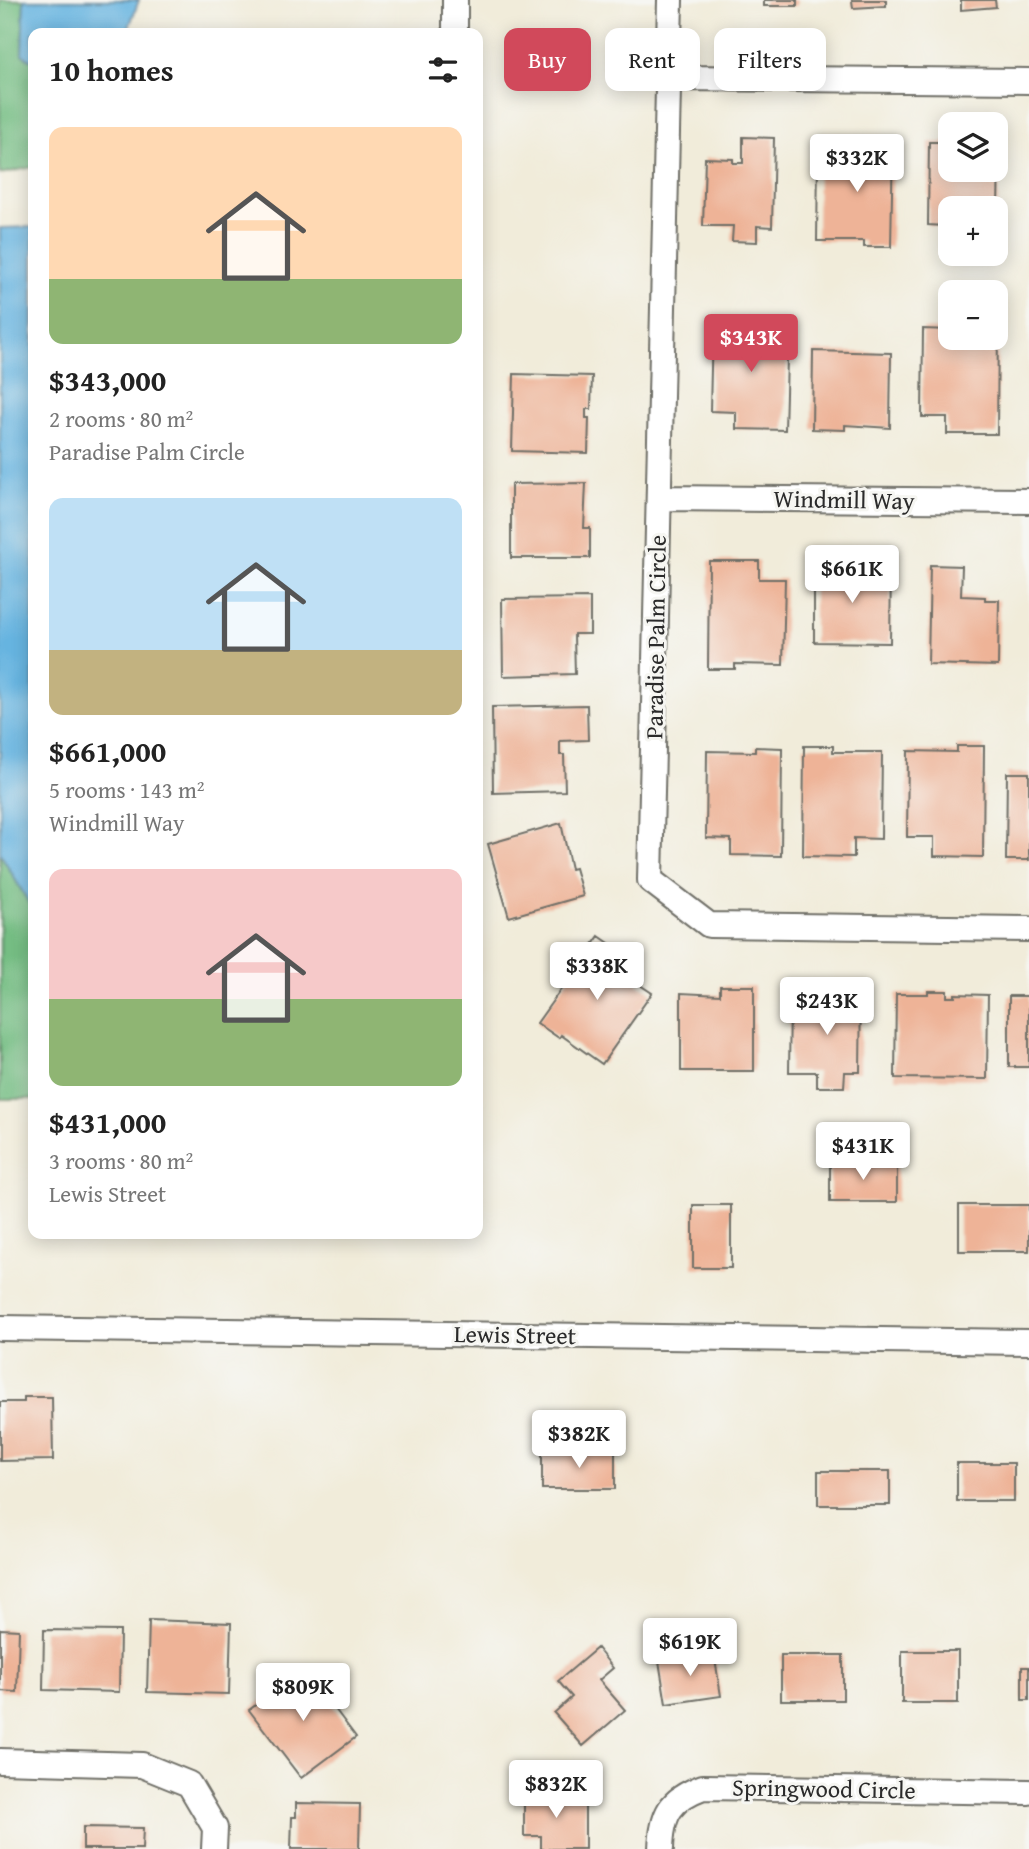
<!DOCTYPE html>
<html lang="en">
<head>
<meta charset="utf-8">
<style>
	:root { --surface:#fff; --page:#f6f6f6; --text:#222; --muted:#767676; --accent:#d1495b }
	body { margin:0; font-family:"Gentium Book Plus",serif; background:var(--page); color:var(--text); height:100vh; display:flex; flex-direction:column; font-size:26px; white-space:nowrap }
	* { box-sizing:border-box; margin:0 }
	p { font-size:23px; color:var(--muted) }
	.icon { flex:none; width:38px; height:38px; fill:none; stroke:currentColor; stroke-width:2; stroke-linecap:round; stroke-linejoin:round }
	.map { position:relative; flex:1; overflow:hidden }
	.panel { position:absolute; left:28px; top:28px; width:455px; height:1211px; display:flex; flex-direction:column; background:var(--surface); border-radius:14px; box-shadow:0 4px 18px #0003 }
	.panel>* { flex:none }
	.banner { position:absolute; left:504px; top:28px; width:420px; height:63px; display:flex; gap:14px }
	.tools { position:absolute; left:938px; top:112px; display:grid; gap:14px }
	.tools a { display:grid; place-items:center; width:70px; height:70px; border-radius:14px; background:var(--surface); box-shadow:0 4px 18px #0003; font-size:35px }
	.price { position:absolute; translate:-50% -60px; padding:0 16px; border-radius:7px; background:#fff; color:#222; font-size:23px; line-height:46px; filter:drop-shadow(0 2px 4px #0008) }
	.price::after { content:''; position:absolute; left:50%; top:42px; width:21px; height:16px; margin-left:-10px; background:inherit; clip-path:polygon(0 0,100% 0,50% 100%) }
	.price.active { background:var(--accent); color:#fff }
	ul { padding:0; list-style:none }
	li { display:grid; align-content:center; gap:14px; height:371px; padding:0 21px }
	li span { display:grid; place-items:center; height:217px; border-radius:14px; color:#555 }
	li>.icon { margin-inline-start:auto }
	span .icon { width:126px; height:126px; fill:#fffc; stroke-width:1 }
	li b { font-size:30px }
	h2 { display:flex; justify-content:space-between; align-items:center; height:84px; padding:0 21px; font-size:30px }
	.tag { padding:0 24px; border-radius:14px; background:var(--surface); box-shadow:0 4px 18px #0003; font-size:24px; line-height:63px }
	.tag.active { background:var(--accent); color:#fff }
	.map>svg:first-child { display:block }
	.forest { fill:#74bd83; stroke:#507457; stroke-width:2 }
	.water { fill:#66b4e0; stroke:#487086; stroke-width:2 }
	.building { fill:#eeb397 }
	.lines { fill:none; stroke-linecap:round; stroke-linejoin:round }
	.minor-casing { stroke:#706f68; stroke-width:28 }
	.minor { stroke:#fff; stroke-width:24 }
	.labels { text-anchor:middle; stroke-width:6; stroke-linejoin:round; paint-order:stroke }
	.street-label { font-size:24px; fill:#2b2b2b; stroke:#f6f6f2 }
</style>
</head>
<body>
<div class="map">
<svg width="1029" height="1849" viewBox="0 0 1029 1849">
	<rect width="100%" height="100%" fill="#f6f6f2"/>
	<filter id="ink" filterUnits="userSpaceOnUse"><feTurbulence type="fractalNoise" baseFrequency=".0143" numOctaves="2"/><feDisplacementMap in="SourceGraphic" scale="14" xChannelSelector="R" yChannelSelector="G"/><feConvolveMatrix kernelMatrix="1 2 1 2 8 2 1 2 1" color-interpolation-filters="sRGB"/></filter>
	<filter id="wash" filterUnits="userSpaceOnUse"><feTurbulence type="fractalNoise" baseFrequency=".00686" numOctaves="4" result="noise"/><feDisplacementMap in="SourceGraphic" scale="28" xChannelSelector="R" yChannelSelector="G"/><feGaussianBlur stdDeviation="1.57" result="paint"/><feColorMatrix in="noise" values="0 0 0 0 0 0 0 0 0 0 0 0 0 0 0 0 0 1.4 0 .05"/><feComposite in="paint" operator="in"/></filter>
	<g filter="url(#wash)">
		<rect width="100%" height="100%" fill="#f1ecda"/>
		<!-- forest -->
		<path class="forest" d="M 0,0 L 24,0 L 22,53 L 33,62 L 33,167 L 0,174 Z
			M 0,853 L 33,910 L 33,1099 L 0,1099 Z"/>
		<!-- water -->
		<path class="water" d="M 24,0 L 139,0 L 127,33 L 33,33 L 33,62 L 22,54 Z
			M 33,227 L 33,910 L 0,853 L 0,228 Z"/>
		<g id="blocks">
			<!-- building -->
			<path class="building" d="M 764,0 L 797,0 L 797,6 L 764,6 Z
				M 852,0 L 886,0 L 886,6 L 853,8 Z
				M 961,0 L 995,0 L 996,7 L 961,10 Z
				M 743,137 L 774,138 L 772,227 L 757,226 L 757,242 L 732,241 L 733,226 L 703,226 L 705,158 L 733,159 L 733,163 L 743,163 Z
				M 845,138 L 893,139 L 891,247 L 864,247 L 864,241 L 817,241 L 818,157 L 844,157 Z
				M 929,142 L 950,142 L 950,170 L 996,170 L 996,158 L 999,159 L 998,208 L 950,208 L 950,241 L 944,241 L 945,226 L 928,225 Z
				M 760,321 L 788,322 L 785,430 L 736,429 L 736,412 L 710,411 L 712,326 L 760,327 Z
				M 996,326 L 998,326 L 997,434 L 947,434 L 947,417 L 922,417 L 923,329 L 950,330 L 950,338 L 996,338 Z
				M 813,351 L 891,353 L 890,428 L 845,425 L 845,430 L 812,429 Z
				M 514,374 L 592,376 L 591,409 L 586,409 L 586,418 L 589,418 L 588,453 L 512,451 Z
				M 586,483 L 584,528 L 590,528 L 590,558 L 511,558 L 511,484 Z
				M 709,561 L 759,561 L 759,579 L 785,579 L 783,665 L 735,664 L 735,669 L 708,669 Z
				M 814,564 L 847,565 L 847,570 L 891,568 L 890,643 L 814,642 Z
				M 930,565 L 962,566 L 961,596 L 985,597 L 985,600 L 999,600 L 998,666 L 928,664 Z
				M 590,598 L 590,634 L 574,634 L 575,674 L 503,676 L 502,599 Z
				M 587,705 L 588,740 L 560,741 L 560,755 L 564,755 L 565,791 L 493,793 L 492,707 Z
				M 804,746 L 833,746 L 833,752 L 882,752 L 881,839 L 854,838 L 854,857 L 803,856 Z
				M 957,746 L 984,746 L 983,857 L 934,856 L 934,837 L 907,837 L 908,751 L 957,752 Z
				M 755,747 L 782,748 L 781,856 L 731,855 L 731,839 L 706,838 L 707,751 L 755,752 Z
				M 1007,773 L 1029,773 L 1029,860 L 1006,860 Z
				M 561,823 L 571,869 L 575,868 L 583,896 L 509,917 L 488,844 Z
				M 599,936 L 638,963 L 628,977 L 652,993 L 602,1064 L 561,1035 L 559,1038 L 537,1023 Z
				M 720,986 L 754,986 L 754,1071 L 681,1071 L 681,993 L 720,995 Z
				M 828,987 L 861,987 L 860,1072 L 845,1072 L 844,1087 L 817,1087 L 817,1072 L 789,1072 L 790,1006 L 801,1006 L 801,1004 L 820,1004 L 820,1007 L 828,1007 Z
				M 928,991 L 947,991 L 947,997 L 955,997 L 955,994 L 988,995 L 987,1079 L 895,1078 L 896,994 L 928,994 Z
				M 1009,996 L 1029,996 L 1029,1067 L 1009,1067 Z
				M 830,1162 L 897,1162 L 897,1202 L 830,1202 Z
				M 693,1205 L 731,1205 L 731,1268 L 693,1268 Z
				M 959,1205 L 1029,1205 L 1029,1251 L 959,1251 Z
				M 24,1397 L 52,1397 L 53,1460 L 0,1461 L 0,1402 L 24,1402 Z
				M 542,1450 L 615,1450 L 615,1489 L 542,1489 Z
				M 957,1463 L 1014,1463 L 1014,1501 L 957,1501 Z
				M 818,1471 L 890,1471 L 890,1505 L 818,1505 Z
				M 149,1620 L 231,1623 L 229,1694 L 147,1692 Z
				M 0,1629 L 19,1630 L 17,1692 L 0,1691 Z
				M 44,1630 L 120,1631 L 119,1692 L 43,1690 Z
				M 597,1648 L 613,1668 L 599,1680 L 625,1710 L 583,1746 L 554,1713 L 572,1697 L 558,1681 Z
				M 902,1651 L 958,1651 L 958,1703 L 902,1703 Z
				M 714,1653 L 721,1696 L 666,1704 L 659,1661 Z
				M 781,1655 L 843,1655 L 843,1700 L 781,1700 Z
				M 1022,1667 L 1029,1667 L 1029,1700 L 1022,1700 Z
				M 305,1669 L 356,1737 L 301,1778 L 249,1710 Z
				M 524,1794 L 585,1794 L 585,1849 L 541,1849 L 541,1836 L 524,1836 Z
				M 296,1803 L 360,1804 L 359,1849 L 291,1849 L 292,1817 L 296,1817 Z
				M 83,1827 L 143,1828 L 142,1849 L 83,1849 Z"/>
		</g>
	</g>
	<g filter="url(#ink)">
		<use href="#blocks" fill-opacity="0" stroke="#706f68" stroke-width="2"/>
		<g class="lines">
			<!-- minor casing -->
			<g class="minor-casing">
				<path id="minor" d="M 670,0 L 650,880 L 709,925 L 1029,929
					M 455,33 L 455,0
					M 668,78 L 1029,81
					M 659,498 L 1029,501
					M 0,1328 L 1029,1342
					M 0,1761 L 142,1765 L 189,1784 L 215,1828 L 214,1849
					M 661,1849 C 662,1814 670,1799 703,1787 L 1029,1792"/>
			</g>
			<!-- minor -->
			<use href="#minor" class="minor"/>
		</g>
	</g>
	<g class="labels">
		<!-- street labels -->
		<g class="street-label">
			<text transform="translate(844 500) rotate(1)" y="8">Windmill Way</text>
			<text transform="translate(656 637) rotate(-89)" y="8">Paradise Palm Circle</text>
			<text transform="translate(515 1335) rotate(1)" y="8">Lewis Street</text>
			<text transform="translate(824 1789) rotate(1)" y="8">Springwood Circle</text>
		</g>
	</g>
</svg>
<div class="tools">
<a><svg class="icon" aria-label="layers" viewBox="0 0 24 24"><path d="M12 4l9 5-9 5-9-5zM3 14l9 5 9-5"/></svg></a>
<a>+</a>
<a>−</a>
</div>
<b class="price" style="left:857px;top:194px">$332K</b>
<b class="price active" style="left:751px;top:374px">$343K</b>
<b class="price" style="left:852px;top:605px">$661K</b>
<b class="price" style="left:597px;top:1002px">$338K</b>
<b class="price" style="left:827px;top:1037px">$243K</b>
<b class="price" style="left:863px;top:1182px">$431K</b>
<b class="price" style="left:579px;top:1470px">$382K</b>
<b class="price" style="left:690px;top:1678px">$619K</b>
<b class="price" style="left:303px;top:1723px">$809K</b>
<b class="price" style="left:556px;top:1820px">$832K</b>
<div class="banner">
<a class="tag active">Buy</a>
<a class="tag">Rent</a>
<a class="tag">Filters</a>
</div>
<section class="panel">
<h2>10 homes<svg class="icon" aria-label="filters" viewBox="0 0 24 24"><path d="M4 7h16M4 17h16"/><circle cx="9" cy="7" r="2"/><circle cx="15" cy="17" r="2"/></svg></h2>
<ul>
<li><span style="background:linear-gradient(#ffd9b3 70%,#8fb573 0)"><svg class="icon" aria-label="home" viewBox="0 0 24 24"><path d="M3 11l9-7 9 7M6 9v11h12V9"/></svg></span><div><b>$343,000</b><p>2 rooms · 80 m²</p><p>Paradise Palm Circle</p></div></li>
<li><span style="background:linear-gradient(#bfe0f5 70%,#c2b280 0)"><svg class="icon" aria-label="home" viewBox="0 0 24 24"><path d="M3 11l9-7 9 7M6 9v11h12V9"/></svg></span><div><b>$661,000</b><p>5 rooms · 143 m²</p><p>Windmill Way</p></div></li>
<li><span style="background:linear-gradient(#f6c9c9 60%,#8fb573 0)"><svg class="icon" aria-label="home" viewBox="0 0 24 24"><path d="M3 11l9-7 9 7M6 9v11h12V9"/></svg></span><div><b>$431,000</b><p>3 rooms · 80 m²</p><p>Lewis Street</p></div></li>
</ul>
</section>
</div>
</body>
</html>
